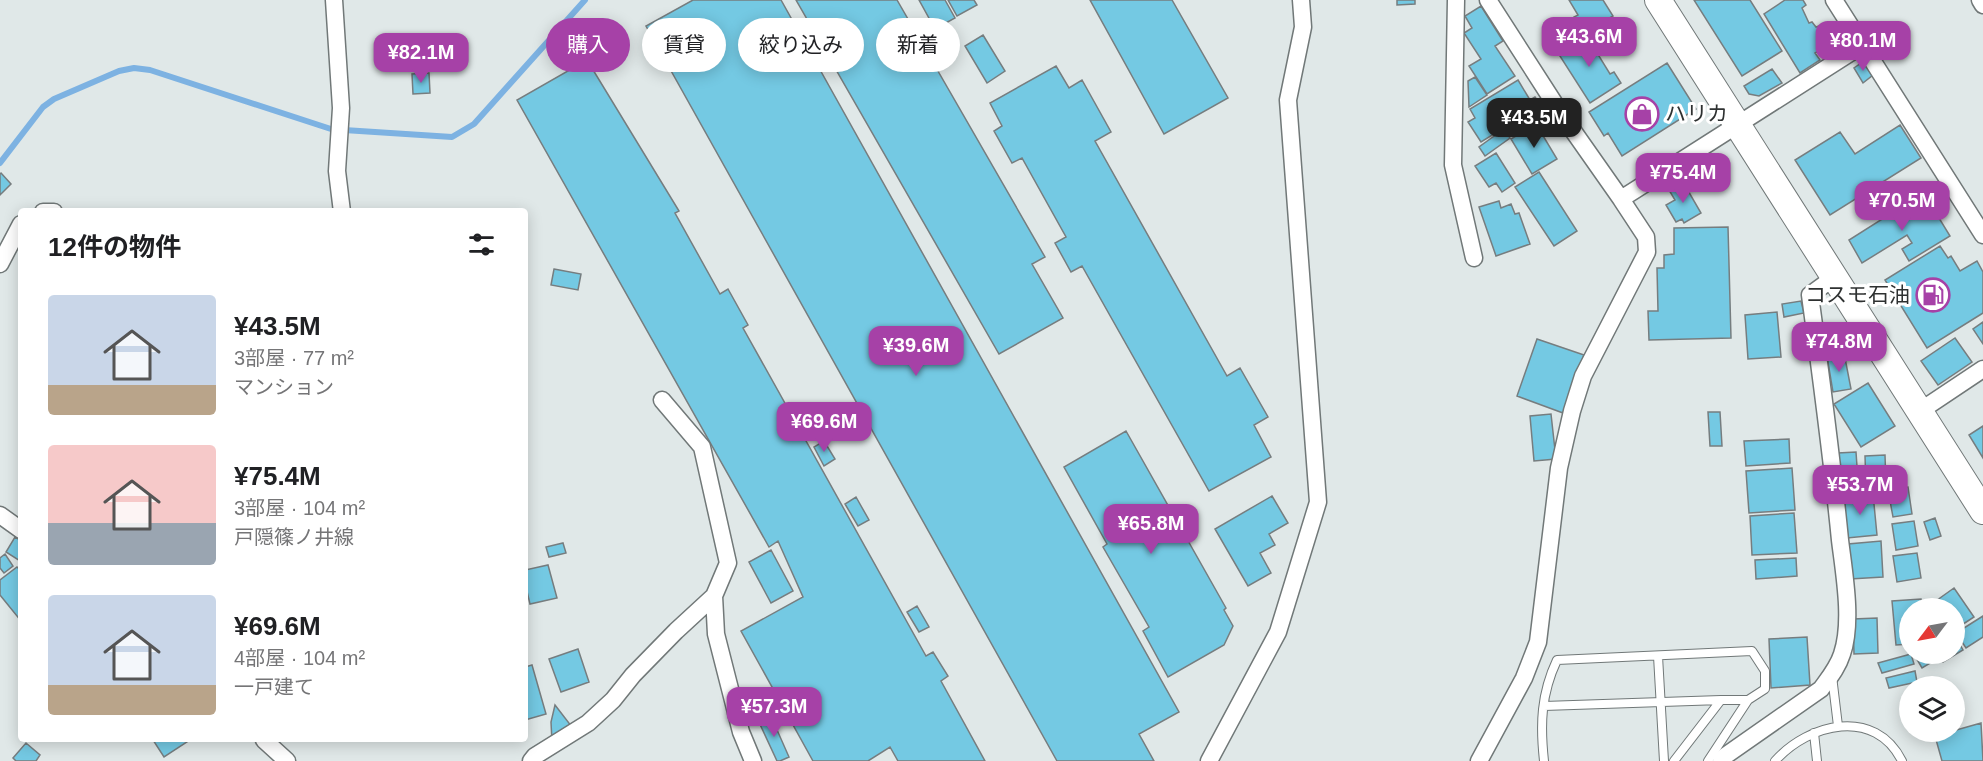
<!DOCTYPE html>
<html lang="ja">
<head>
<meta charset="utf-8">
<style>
	:root { --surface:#fff; --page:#f6f6f6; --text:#202124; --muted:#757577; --accent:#a641a7 }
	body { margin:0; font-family:Arial,"Noto Sans JP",sans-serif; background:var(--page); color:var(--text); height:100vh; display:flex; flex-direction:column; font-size:22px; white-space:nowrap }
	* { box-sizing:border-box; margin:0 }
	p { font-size:20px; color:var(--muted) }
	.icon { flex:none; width:33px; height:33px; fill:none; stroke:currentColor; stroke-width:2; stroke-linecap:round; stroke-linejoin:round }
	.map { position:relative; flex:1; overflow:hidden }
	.sheet { position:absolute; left:18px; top:208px; width:510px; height:534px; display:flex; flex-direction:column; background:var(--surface); border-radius:6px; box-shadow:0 3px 15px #0003 }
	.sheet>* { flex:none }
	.hud { position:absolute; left:546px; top:18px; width:570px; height:54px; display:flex; gap:12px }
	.needle { width:39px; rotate:238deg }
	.controls { position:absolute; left:1899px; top:598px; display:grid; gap:12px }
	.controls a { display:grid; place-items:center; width:66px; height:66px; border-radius:50%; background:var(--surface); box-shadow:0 3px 15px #0003; font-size:30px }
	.price { position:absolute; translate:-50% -51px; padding:0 14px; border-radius:12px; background:var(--accent); color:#fff; font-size:20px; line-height:39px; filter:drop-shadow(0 2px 3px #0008) }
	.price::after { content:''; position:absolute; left:50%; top:36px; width:18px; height:14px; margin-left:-9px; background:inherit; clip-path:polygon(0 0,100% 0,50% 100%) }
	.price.on { background:#222; color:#fff }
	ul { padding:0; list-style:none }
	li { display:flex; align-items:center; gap:18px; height:150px; padding:0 30px }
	li span { display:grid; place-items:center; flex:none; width:168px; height:120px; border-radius:6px; color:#555 }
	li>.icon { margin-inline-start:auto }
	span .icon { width:72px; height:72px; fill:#fffc; stroke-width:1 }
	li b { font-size:26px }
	h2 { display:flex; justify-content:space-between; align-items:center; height:72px; padding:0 30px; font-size:26px }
	.pill { padding:0 21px; border-radius:27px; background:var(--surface); box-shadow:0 3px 15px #0003; font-size:21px; line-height:54px }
	.pill.on { background:var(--accent); color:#fff }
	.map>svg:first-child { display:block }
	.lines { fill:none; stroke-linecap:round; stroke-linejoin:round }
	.stream { stroke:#7db2e2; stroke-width:6 }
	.building { fill:#74c9e3; stroke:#767d7f; stroke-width:1.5 }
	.lane-casing { stroke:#717878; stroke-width:10 }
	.street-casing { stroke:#717878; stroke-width:19 }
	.primary-casing { stroke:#717878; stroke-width:28 }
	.lane { stroke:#fff; stroke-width:8 }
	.street { stroke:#fff; stroke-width:16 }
	.primary { stroke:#fff; stroke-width:26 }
	.labels { text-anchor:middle; stroke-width:6; stroke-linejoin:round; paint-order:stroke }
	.poi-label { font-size:21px; fill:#2e3131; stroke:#fff; text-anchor:start }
</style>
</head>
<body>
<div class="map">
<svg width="1983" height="761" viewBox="0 0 1983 761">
	<rect width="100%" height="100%" fill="#e0e8e8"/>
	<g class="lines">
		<!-- stream -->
		<path class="stream" d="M 344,130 L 452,137 L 474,124 L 585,0
			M 0,163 L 43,107 L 54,99 L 119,71 L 134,68 L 150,70 L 334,130"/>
	</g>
	<!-- building -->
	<path class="building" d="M 693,0 L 781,0 L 1179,712 L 1139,734 L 1154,761 L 1057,761 L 646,26 Z
		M 796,0 L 897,0 L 1045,257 L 1032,264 L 1063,318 L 999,354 Z
		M 919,0 L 945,0 L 955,18 L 935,29 Z
		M 948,0 L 974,0 L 977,5 L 957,16 Z
		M 1090,0 L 1172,0 L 1228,98 L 1164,134 Z
		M 1397,0 L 1415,0 L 1415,4 L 1397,5 Z
		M 1569,0 L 1603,0 L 1613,16 L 1584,33 L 1574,17 L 1578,15 Z
		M 1694,0 L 1750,0 L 1782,51 L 1742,76 Z
		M 1785,0 L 1803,0 L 1806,5 L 1802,8 L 1809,23 L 1812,22 L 1816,27 L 1819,26 L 1829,45 L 1815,53 L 1820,60 L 1800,73 L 1764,14 Z
		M 1481,6 L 1503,41 L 1495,46 L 1515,76 L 1487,94 L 1469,66 L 1481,59 L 1464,33 L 1472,28 L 1465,16 Z
		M 1591,33 L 1599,45 L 1594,48 L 1610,74 L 1614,72 L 1621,83 L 1590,103 L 1558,53 Z
		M 983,35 L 1005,71 L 987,83 L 965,46 Z
		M 587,60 L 679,211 L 675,213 L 720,294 L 728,289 L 748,325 L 743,328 L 926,656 L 933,652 L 948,676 L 941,681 L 985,761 L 898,761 L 890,747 L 868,761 L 813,761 L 741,631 L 803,597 L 778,541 L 769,547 L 517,100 Z
		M 1864,61 L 1873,75 L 1863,83 L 1854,68 Z
		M 1667,63 L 1696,109 L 1622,156 L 1608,133 L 1604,136 L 1589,112 Z
		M 1056,66 L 1069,88 L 1082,80 L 1111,132 L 1095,141 L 1227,376 L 1240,368 L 1268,417 L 1254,425 L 1271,457 L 1209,491 L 1082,266 L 1071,272 L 1055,243 L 1066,237 L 1022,158 L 1012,163 L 994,131 L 1002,126 L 990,103 Z
		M 1772,69 L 1782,83 L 1759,96 L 1749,94 L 1744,86 Z
		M 429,73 L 430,93 L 413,94 L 412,74 Z
		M 1475,77 L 1487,95 L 1469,107 L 1468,81 Z
		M 1518,80 L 1530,100 L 1535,97 L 1541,105 L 1481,142 L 1468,122 L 1475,118 L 1470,109 Z
		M 1536,124 L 1557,159 L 1532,174 L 1511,139 Z
		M 1900,125 L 1921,158 L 1830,215 L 1795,160 L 1840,132 L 1855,154 Z
		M 1504,129 L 1510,138 L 1485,156 L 1479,147 Z
		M 1496,153 L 1515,183 L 1502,192 L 1496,183 L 1489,187 L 1475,166 Z
		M 1539,172 L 1577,231 L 1554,246 L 1515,187 Z
		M 1,173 L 11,184 L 0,195 L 0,174 Z
		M 1683,182 L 1701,213 L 1684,223 L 1682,219 L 1676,222 L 1666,205 L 1675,200 L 1669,190 Z
		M 1928,200 L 1950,236 L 1909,261 L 1902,249 L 1912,243 L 1907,235 L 1862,263 L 1849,240 L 1909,202 L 1914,210 Z
		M 1499,201 L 1501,208 L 1511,204 L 1515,214 L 1519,213 L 1530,244 L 1496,256 L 1479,207 Z
		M 1728,227 L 1731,338 L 1649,340 L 1648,311 L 1658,311 L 1657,268 L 1664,268 L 1664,255 L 1674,254 L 1674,228 Z
		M 1940,246 L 1948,258 L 1951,256 L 1960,271 L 1977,261 L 1983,272 L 1983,313 L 1927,348 L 1885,280 Z
		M 554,269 L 581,274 L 578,290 L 551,285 Z
		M 1801,301 L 1804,313 L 1784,317 L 1782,304 Z
		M 1777,312 L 1781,357 L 1748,359 L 1745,315 Z
		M 1983,322 L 1983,344 L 1973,329 Z
		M 1955,338 L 1972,362 L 1938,385 L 1921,361 Z
		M 1537,339 L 1584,355 L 1563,413 L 1517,396 Z
		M 1844,353 L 1851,389 L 1833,392 L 1827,356 Z
		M 1868,383 L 1895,426 L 1861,447 L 1834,404 Z
		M 1708,412 L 1720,412 L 1722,446 L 1710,446 Z
		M 1551,414 L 1556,459 L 1534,461 L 1530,416 Z
		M 1983,426 L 1983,458 L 1969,435 Z
		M 1126,431 L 1226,608 L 1224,610 L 1233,626 L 1224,645 L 1168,677 L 1143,631 L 1149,627 L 1103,547 L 1107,544 L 1064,467 Z
		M 1789,439 L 1790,463 L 1746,466 L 1744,441 Z
		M 824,441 L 835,459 L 824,466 L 814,447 Z
		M 1856,452 L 1858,481 L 1840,482 L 1838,453 Z
		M 1885,455 L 1886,485 L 1866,486 L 1865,456 Z
		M 1792,468 L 1795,510 L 1749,513 L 1746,471 Z
		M 1908,487 L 1912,514 L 1893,517 L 1888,490 Z
		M 1873,494 L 1877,535 L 1847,538 L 1843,497 Z
		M 1272,496 L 1288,523 L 1269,534 L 1275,545 L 1260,553 L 1271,573 L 1248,586 L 1215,529 Z
		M 856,497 L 869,520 L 858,526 L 845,504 Z
		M 1794,513 L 1797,553 L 1752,555 L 1750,516 Z
		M 1935,518 L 1941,536 L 1930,540 L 1924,522 Z
		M 1914,521 L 1918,546 L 1896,550 L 1892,524 Z
		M 15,537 L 21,541 L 20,561 L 6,552 Z
		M 1881,541 L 1883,577 L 1850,579 L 1848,544 Z
		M 563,543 L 566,553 L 549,557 L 546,547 Z
		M 771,550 L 793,591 L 771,603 L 749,562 Z
		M 1917,553 L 1921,578 L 1897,582 L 1893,556 Z
		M 5,554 L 13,566 L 4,573 L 0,568 L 0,558 Z
		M 1796,558 L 1797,576 L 1756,579 L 1755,560 Z
		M 548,565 L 557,598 L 530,604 L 525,583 L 525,570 Z
		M 17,567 L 21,571 L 21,621 L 0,595 L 0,580 Z
		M 1954,588 L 1974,617 L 1954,630 L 1954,609 L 1926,608 Z
		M 1921,599 L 1922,609 L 1910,609 L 1910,644 L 1896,645 L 1892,601 Z
		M 917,606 L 929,627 L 919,632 L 907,612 Z
		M 1983,616 L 1983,637 L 1966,648 L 1956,633 Z
		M 1877,618 L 1878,653 L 1854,654 L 1853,619 Z
		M 1955,636 L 1963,650 L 1943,662 L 1938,654 L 1954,654 Z
		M 1807,637 L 1810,685 L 1771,688 L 1769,639 Z
		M 578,649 L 589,682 L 561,692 L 549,659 Z
		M 1911,654 L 1914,664 L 1882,673 L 1878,663 Z
		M 1919,654 L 1934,654 L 1937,659 L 1922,668 L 1915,656 Z
		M 532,665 L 546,714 L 525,720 L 525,667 Z
		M 1915,671 L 1917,682 L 1889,688 L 1886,678 Z
		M 555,705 L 572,727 L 552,742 L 551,722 Z
		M 770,714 L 789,757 L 780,761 L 777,761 L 758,720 Z
		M 1981,723 L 1983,761 L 1942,761 L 1935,736 Z
		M 153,740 L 185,740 L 187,742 L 164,757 Z
		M 26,743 L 40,755 L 36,761 L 16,761 L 13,758 Z"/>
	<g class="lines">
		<!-- lane casing -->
		<g class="lane-casing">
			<path id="lane" d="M 1658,656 L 1664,761
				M 1832,676 L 1838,726
				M 1721,700 L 1748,700
				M 1544,706 L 1721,700 L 1674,761
				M 1814,733 L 1817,761
				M 1544,761 C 1540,724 1541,694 1557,660 L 1752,651 L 1765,671 L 1765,689 L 1748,700 L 1708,761
				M 1775,761 C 1809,723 1875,707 1902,761"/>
		</g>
		<!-- street casing -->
		<g class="street-casing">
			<path id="street" d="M 334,0 L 341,108 L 337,171 L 342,212
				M 1456,0 L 1453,165 L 1474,258
				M 1834,0 L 1983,235
				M 1980,0 L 1983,5
				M 1621,199 L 1861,46
				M 43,212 L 54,212
				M 0,264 L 21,224
				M 1920,411 L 1983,369
				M 0,515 L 21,530
				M 714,596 L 716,634 L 741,732 L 753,761
				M 264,740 L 287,761
				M 531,761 L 535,756 L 588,723 L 613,700 L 633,675 L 676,631 L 714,596 L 728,563 L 702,447 L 662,400
				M 1209,761 L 1278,632 L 1318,502 L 1288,100 L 1303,27 L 1301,0
				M 1479,761 L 1524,678 L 1538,642 L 1559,468 L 1572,411 L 1583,376 L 1647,252 L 1646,237 L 1621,199 L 1562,115 L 1488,0
				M 1721,761 L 1725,756 L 1821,689 C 1829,678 1838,667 1842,654 C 1853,622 1844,573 1840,540 C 1832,458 1821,376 1810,295 L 1836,276"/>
		</g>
		<!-- primary casing -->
		<g class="primary-casing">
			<path id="primary" d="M 1658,0 L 1983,511"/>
		</g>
		<!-- lane -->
		<use href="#lane" class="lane"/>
		<!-- street -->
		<use href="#street" class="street"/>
		<!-- primary -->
		<use href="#primary" class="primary"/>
	</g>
	<!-- icons -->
	<defs>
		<g id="shop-ring" transform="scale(1.725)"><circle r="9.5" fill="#fff" stroke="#a641a7" stroke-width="1.5"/><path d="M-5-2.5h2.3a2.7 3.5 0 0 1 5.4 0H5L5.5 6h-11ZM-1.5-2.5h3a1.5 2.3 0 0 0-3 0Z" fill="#a641a7"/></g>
		<g id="fuel-ring" transform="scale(1.725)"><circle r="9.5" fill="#fff" stroke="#a641a7" stroke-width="1.5"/><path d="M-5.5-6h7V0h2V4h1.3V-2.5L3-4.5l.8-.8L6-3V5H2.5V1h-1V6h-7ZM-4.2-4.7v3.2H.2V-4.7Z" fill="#a641a7"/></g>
	</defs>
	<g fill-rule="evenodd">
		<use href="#shop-ring" x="1642" y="114"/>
		<use href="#fuel-ring" x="1933" y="295"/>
	</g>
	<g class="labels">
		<!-- poi labels -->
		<g class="poi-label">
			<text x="1665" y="121">ハリカ</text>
			<text x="1910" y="302" text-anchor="end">コスモ石油</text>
		</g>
	</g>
</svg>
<div class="controls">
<a><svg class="needle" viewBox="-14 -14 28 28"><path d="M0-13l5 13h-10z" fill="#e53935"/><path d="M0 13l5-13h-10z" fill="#757577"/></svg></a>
<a><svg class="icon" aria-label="layers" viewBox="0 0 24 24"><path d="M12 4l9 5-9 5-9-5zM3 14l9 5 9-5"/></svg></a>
</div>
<b class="price" style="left:1589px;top:68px">¥43.6M</b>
<b class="price" style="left:1863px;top:72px">¥80.1M</b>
<b class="price" style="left:421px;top:84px">¥82.1M</b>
<b class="price on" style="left:1534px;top:149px">¥43.5M</b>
<b class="price" style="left:1683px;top:204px">¥75.4M</b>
<b class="price" style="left:1902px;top:232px">¥70.5M</b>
<b class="price" style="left:1839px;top:373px">¥74.8M</b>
<b class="price" style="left:916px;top:377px">¥39.6M</b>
<b class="price" style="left:824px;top:453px">¥69.6M</b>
<b class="price" style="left:1860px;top:516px">¥53.7M</b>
<b class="price" style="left:1151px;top:555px">¥65.8M</b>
<b class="price" style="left:774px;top:738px">¥57.3M</b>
<div class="hud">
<a class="pill on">購入</a>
<a class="pill">賃貸</a>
<a class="pill">絞り込み</a>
<a class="pill">新着</a>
</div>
<section class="sheet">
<h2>12件の物件<svg class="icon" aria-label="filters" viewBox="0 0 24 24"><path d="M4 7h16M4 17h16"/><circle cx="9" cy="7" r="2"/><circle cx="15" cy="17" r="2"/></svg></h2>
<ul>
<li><span style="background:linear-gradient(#c9d6e8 75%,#b9a48a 0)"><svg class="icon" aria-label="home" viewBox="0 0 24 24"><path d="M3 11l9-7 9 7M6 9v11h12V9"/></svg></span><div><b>¥43.5M</b><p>3部屋 · 77 m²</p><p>マンション</p></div></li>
<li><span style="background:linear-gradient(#f6c9c9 65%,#9aa5b1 0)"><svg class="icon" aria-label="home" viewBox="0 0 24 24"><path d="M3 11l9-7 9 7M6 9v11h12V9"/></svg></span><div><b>¥75.4M</b><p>3部屋 · 104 m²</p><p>戸隠篠ノ井線</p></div></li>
<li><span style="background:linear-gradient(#c9d6e8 75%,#b9a48a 0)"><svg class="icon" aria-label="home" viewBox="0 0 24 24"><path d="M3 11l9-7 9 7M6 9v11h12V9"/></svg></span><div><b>¥69.6M</b><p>4部屋 · 104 m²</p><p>一戸建て</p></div></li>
</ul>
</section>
</div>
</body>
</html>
